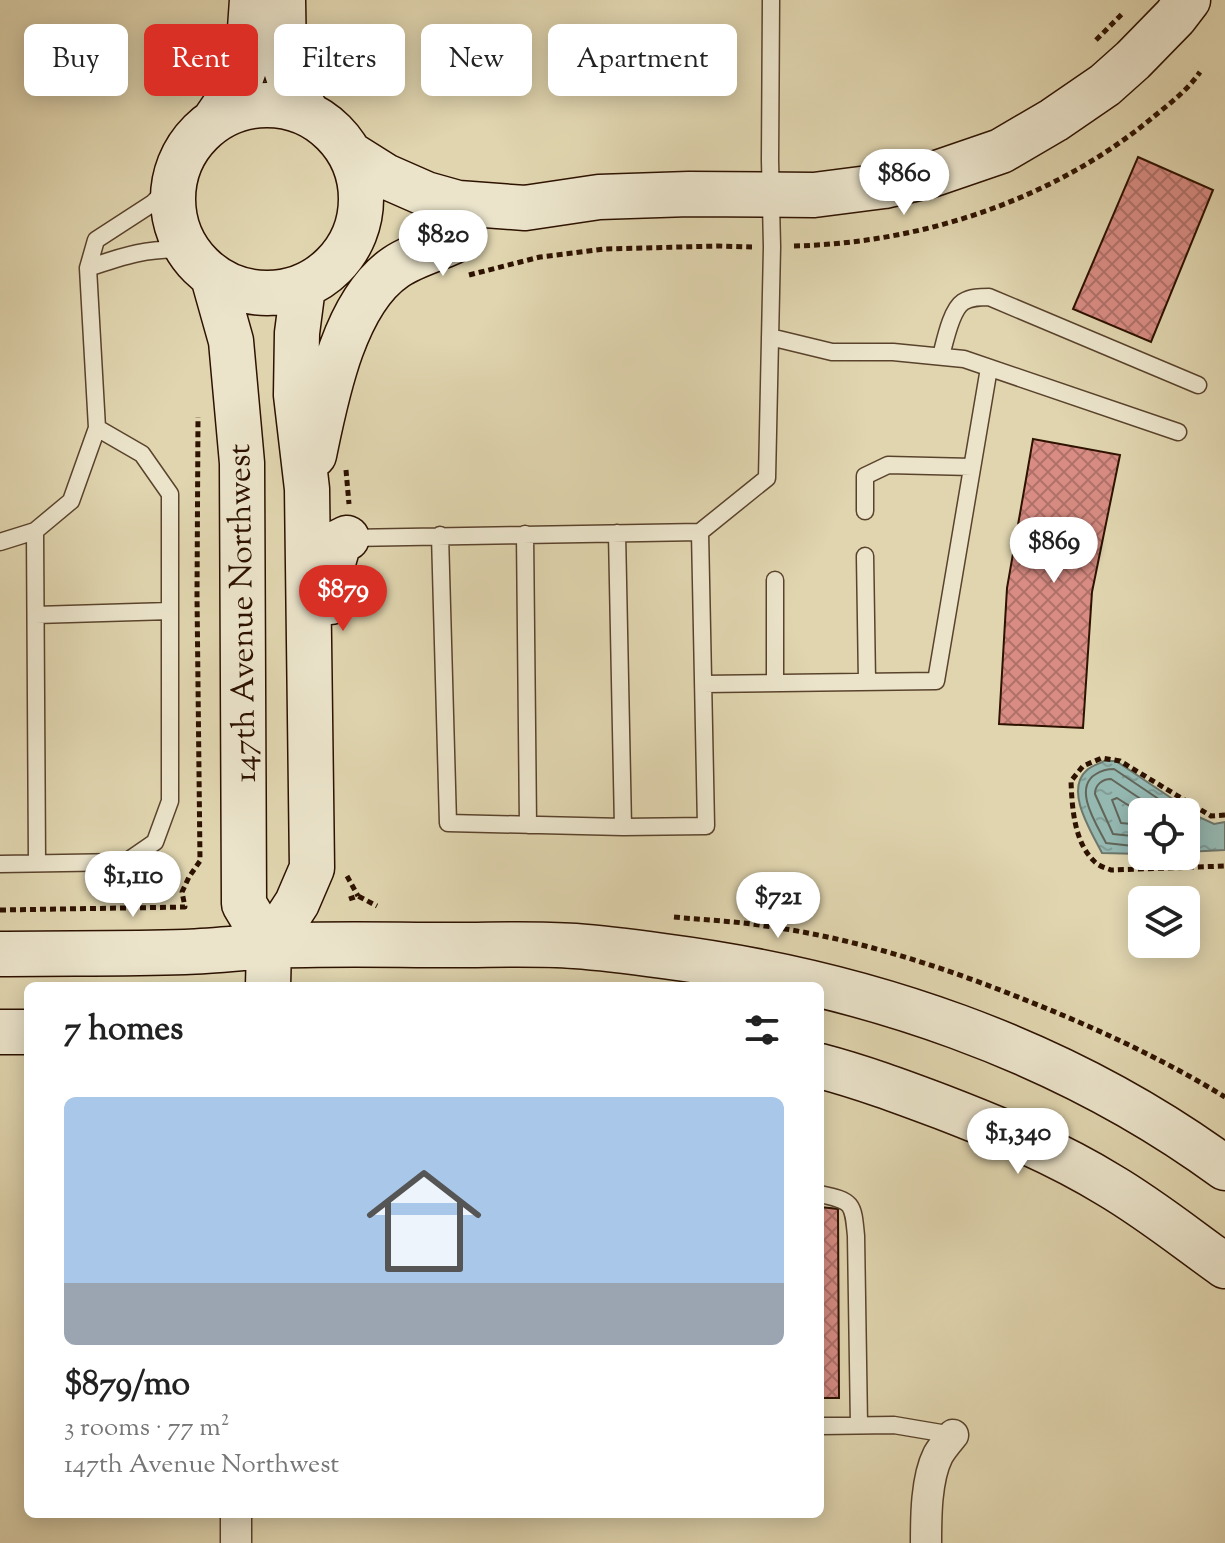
<!DOCTYPE html>
<html lang="en">
<head>
<meta charset="utf-8">
<style>
	:root { --surface:#fff; --page:#f2f2f2; --text:#222; --muted:#767676; --accent:#d93025 }
	body { margin:0; font-family:"Sorts Mill Goudy",serif; background:var(--page); color:var(--text); height:100vh; display:flex; flex-direction:column; font-size:30px; white-space:nowrap }
	* { box-sizing:border-box; margin:0 }
	p { font-size:26px; color:var(--muted) }
	.icon { flex:none; width:44px; height:44px; fill:none; stroke:currentColor; stroke-width:2; stroke-linecap:round; stroke-linejoin:round }
	.map { position:relative; flex:1; overflow:hidden }
	.drawer { position:absolute; left:24px; top:982px; width:800px; height:536px; display:flex; flex-direction:column; background:var(--surface); border-radius:12px; box-shadow:0 4px 20px #0003 }
	.drawer>* { flex:none }
	.guide { position:absolute; left:24px; top:24px; width:800px; height:72px; display:flex; gap:16px }
	.buttons { position:absolute; left:1128px; top:798px; display:grid; gap:16px }
	.buttons a { display:grid; place-items:center; width:72px; height:72px; border-radius:12px; background:var(--surface); box-shadow:0 4px 20px #0003; font-size:40px }
	.price { position:absolute; translate:-50% -68px; padding:0 18px; border-radius:28px; background:#fff; color:#222; font-size:26px; line-height:52px; filter:drop-shadow(0 2px 4px #0008) }
	.price::after { content:''; position:absolute; left:50%; top:48px; width:24px; height:18px; margin-left:-12px; background:inherit; clip-path:polygon(0 0,100% 0,50% 100%) }
	.price.on { background:var(--accent); color:#fff }
	ul { padding:0; list-style:none }
	li { display:grid; align-content:center; gap:16px; height:424px; padding:0 40px }
	li span { display:grid; place-items:center; height:248px; border-radius:12px; color:#555 }
	li>.icon { margin-inline-start:auto }
	span .icon { width:144px; height:144px; fill:#fffc; stroke-width:1 }
	li b { font-size:34px }
	h2 { display:flex; justify-content:space-between; align-items:center; height:96px; padding:0 40px; font-size:34px }
	.chip { padding:0 28px; border-radius:12px; background:var(--surface); box-shadow:0 4px 20px #0003; font-size:28px; line-height:72px }
	.chip.on { background:var(--accent); color:#fff }
	.map>svg:first-child { display:block }
	.water { fill:url(#water-ripples); stroke:#6c766a; stroke-width:2 }
	.lines { fill:none; stroke-linecap:round; stroke-linejoin:round }
	.shore { stroke:#626558; stroke-width:2 }
	.building { fill:url(#building-cross-hatch); stroke:#2e1200; stroke-width:2 }
	.lane-casing { stroke:#5a432c; stroke-width:19 }
	.street-casing { stroke:#5a432c; stroke-width:33 }
	.secondary-casing { stroke:#2e1200; stroke-width:47 }
	.path { stroke:#2e1200; stroke-width:5; stroke-dasharray:6 4; stroke-linecap:butt }
	.lane { stroke:#ebe4cb; stroke-width:16 }
	.street { stroke:#ebe4cb; stroke-width:30 }
	.secondary { stroke:#ebe4cb; stroke-width:44 }
	.labels { text-anchor:middle; stroke-width:6; stroke-linejoin:round; paint-order:stroke }
	.street-label { font-size:32px; fill:#2e1200; stroke:#ebe4cb }
</style>
</head>
<body>
<div class="map">
<svg width="1225" height="1543" viewBox="0 0 1225 1543">
	<defs>
		<pattern id="water-ripples" width="26" height="14" patternUnits="userSpaceOnUse" patternTransform="scale(2)"><rect width="26" height="14" fill="#95b8b1"/><path d="M2 4q2-2 4 0t4 0M15 11q2-2 4 0t4 0" fill="none" stroke="#819d96"/></pattern>
		<pattern id="building-cross-hatch" width="8" height="8" patternUnits="userSpaceOnUse" patternTransform="scale(2)"><rect width="8" height="8" fill="#d88c83"/><path d="M0 0l8 8M0 8l8-8" fill="none" stroke="#b07169"/></pattern>
	</defs>
	<rect width="100%" height="100%" fill="#e0d5af"/>
	<filter id="stains"><feTurbulence type="fractalNoise" baseFrequency=".0025" numOctaves="4"/><feColorMatrix values="0 0 0 0 .2 0 0 0 0 .09 0 0 0 0 .02 0 0 0 .5 -.17"/></filter>
	<radialGradient id="worn" r=".72"><stop offset=".6" stop-color="#630" stop-opacity="0"/><stop offset="1" stop-color="#630" stop-opacity=".3"/></radialGradient>
	<!-- water -->
	<path class="water" d="M 1104,761 L 1116,761 L 1201,818 L 1214,824 L 1225,822 L 1225,850 L 1186,852 L 1186,812 L 1142,812 L 1142,854 L 1102,853 C 1091,831 1064,790 1087,770 C 1091,766 1099,764 1104,761 Z"/>
	<g class="lines">
		<!-- shore -->
		<path class="shore" d="M 1142,814 L 1117,798 L 1112,800 L 1121,823 L 1142,825
			M 1142,837 L 1113,834 L 1095,794 C 1095,785 1102,779 1111,779 L 1160,812
			M 1142,847 L 1106,843 C 1097,825 1072,788 1096,774 C 1102,770 1107,769 1114,769 L 1178,812"/>
	</g>
	<!-- building -->
	<path class="building" d="M 1138,157 L 1213,190 L 1151,342 L 1073,309 Z
		M 1033,439 L 1120,455 L 1092,592 L 1083,728 L 999,724 L 1007,588 Z
		M 820,1207 L 838,1209 L 839,1398 L 820,1398 Z"/>
	<g class="lines">
		<!-- lane casing -->
		<g class="lane-casing">
			<path id="lane" d="M 88,268 C 123,256 150,247 187,250
				M 770,337 L 832,352 L 893,352 L 964,359 L 1178,432
				M 941,356 C 945,341 951,310 963,302 C 971,297 980,297 989,297 L 1198,385
				M 865,511 L 865,476 L 888,465 L 972,467
				M 35,531 L 37,863
				M 617,533 L 623,827
				M 525,534 L 528,825
				M 440,535 L 448,823 L 623,827 L 706,826 L 700,532 L 767,478 L 772,247 L 770,160 L 771,0
				M 349,538 L 700,532
				M 0,542 L 35,531 L 71,501 L 97,428 L 88,268 L 96,240 L 153,203 L 174,182
				M 865,556 L 867,682
				M 775,580 L 775,683
				M 36,615 L 170,611
				M 703,684 L 936,681 L 989,368
				M 0,864 L 126,862 L 155,842 L 170,801 L 170,494 L 142,454 L 97,428
				M 820,1194 C 853,1201 853,1203 856,1236 L 859,1425
				M 820,1426 L 894,1425 L 953,1435"/>
		</g>
		<!-- street casing -->
		<g class="street-casing">
			<path id="street" d="M 236,1543 L 236,1514
				M 926,1543 C 926,1517 926,1479 938,1455 C 942,1448 948,1441 953,1435"/>
		</g>
		<!-- secondary casing -->
		<g class="secondary-casing">
			<path id="secondary" d="M 283,0 L 284,63 L 292,88 L 308,114
				M173 199a94 94 0 1 1 188 0a94 94 0 1 1-188 0Z
				M 214,121 L 238,86 L 248,58 L 252,0
				M 350,154 L 385,176 L 426,194 L 458,203 L 525,208 L 599,197 L 689,194 L 814,195 L 884,186 L 931,175 L 1001,151 L 1054,120 L 1105,85 L 1133,60 L 1175,17 L 1188,0
				M 213,277 L 231,341 L 242,463 L 244,904 L 269,946 L 268,986
				M 314,455 C 326,397 344,302 396,267 C 412,256 434,250 452,242
				M 331,602 L 331,570 L 339,542 L 347,538
				M 269,946 L 297,903 L 312,868 L 307,489 L 296,395 L 297,333 L 303,287
				M 0,954 C 62,953 124,954 185,952 C 213,951 240,948 268,946 C 330,943 392,945 453,945 C 493,945 534,943 575,946 C 604,948 634,952 663,956 C 864,982 1061,1048 1225,1168
				M 0,1032 L 28,1032
				M 820,1066 C 862,1077 902,1092 942,1107 C 999,1129 1057,1153 1109,1185 C 1150,1209 1187,1239 1225,1266"/>
		</g>
		<!-- path -->
		<path class="path" d="M 1096,40 L 1123,13
			M 794,246 C 922,243 1053,200 1152,118 C 1169,104 1187,91 1200,72
			M 469,275 L 540,257 L 605,249 L 718,246 L 752,247
			M 346,470 L 349,504
			M 1225,815 L 1211,816 L 1120,761 L 1102,758 L 1083,766 L 1071,781 C 1072,807 1074,842 1094,861 C 1098,866 1106,868 1111,870 L 1225,866
			M 347,876 L 358,896
			M 349,899 L 358,896 L 377,906
			M 0,910 L 185,907 L 182,892 L 189,877 L 200,861 L 197,596 L 198,417
			M 674,917 C 704,920 735,921 765,926 C 855,938 944,967 1028,1001 C 1096,1028 1163,1059 1225,1097"/>
		<!-- lane -->
		<use href="#lane" class="lane"/>
		<!-- street -->
		<use href="#street" class="street"/>
		<!-- secondary -->
		<use href="#secondary" class="secondary"/>
	</g>
	<g class="labels">
		<!-- street labels -->
		<g class="street-label">
			<text transform="translate(241 613) rotate(-91)" y="11">147th Avenue Northwest</text>
		</g>
	</g>
	<rect width="100%" height="100%" filter="url(#stains)"/>
	<rect width="100%" height="100%" fill="url(#worn)"/>
</svg>
<div class="buttons">
<a><svg class="icon" aria-label="locate" viewBox="0 0 24 24"><circle cx="12" cy="12" r="6"/><path d="M12 2v4M12 18v4M2 12h4M18 12h4"/></svg></a>
<a><svg class="icon" aria-label="layers" viewBox="0 0 24 24"><path d="M12 4l9 5-9 5-9-5zM3 14l9 5 9-5"/></svg></a>
</div>
<b class="price" style="left:904px;top:217px">$860</b>
<b class="price" style="left:443px;top:278px">$820</b>
<b class="price" style="left:1054px;top:585px">$869</b>
<b class="price on" style="left:343px;top:633px">$879</b>
<b class="price" style="left:133px;top:919px">$1,110</b>
<b class="price" style="left:778px;top:940px">$721</b>
<b class="price" style="left:1018px;top:1176px">$1,340</b>
<div class="guide">
<a class="chip">Buy</a>
<a class="chip on">Rent</a>
<a class="chip">Filters</a>
<a class="chip">New</a>
<a class="chip">Apartment</a>
</div>
<section class="drawer">
<h2>7 homes<svg class="icon" aria-label="filters" viewBox="0 0 24 24"><path d="M4 7h16M4 17h16"/><circle cx="9" cy="7" r="2"/><circle cx="15" cy="17" r="2"/></svg></h2>
<ul>
<li><span style="background:linear-gradient(#a9c7e8 75%,#9aa5b1 0)"><svg class="icon" aria-label="home" viewBox="0 0 24 24"><path d="M3 11l9-7 9 7M6 9v11h12V9"/></svg></span><div><b>$879/mo</b><p>3 rooms · 77 m²</p><p>147th Avenue Northwest</p></div></li>
</ul>
</section>
</div>
</body>
</html>
